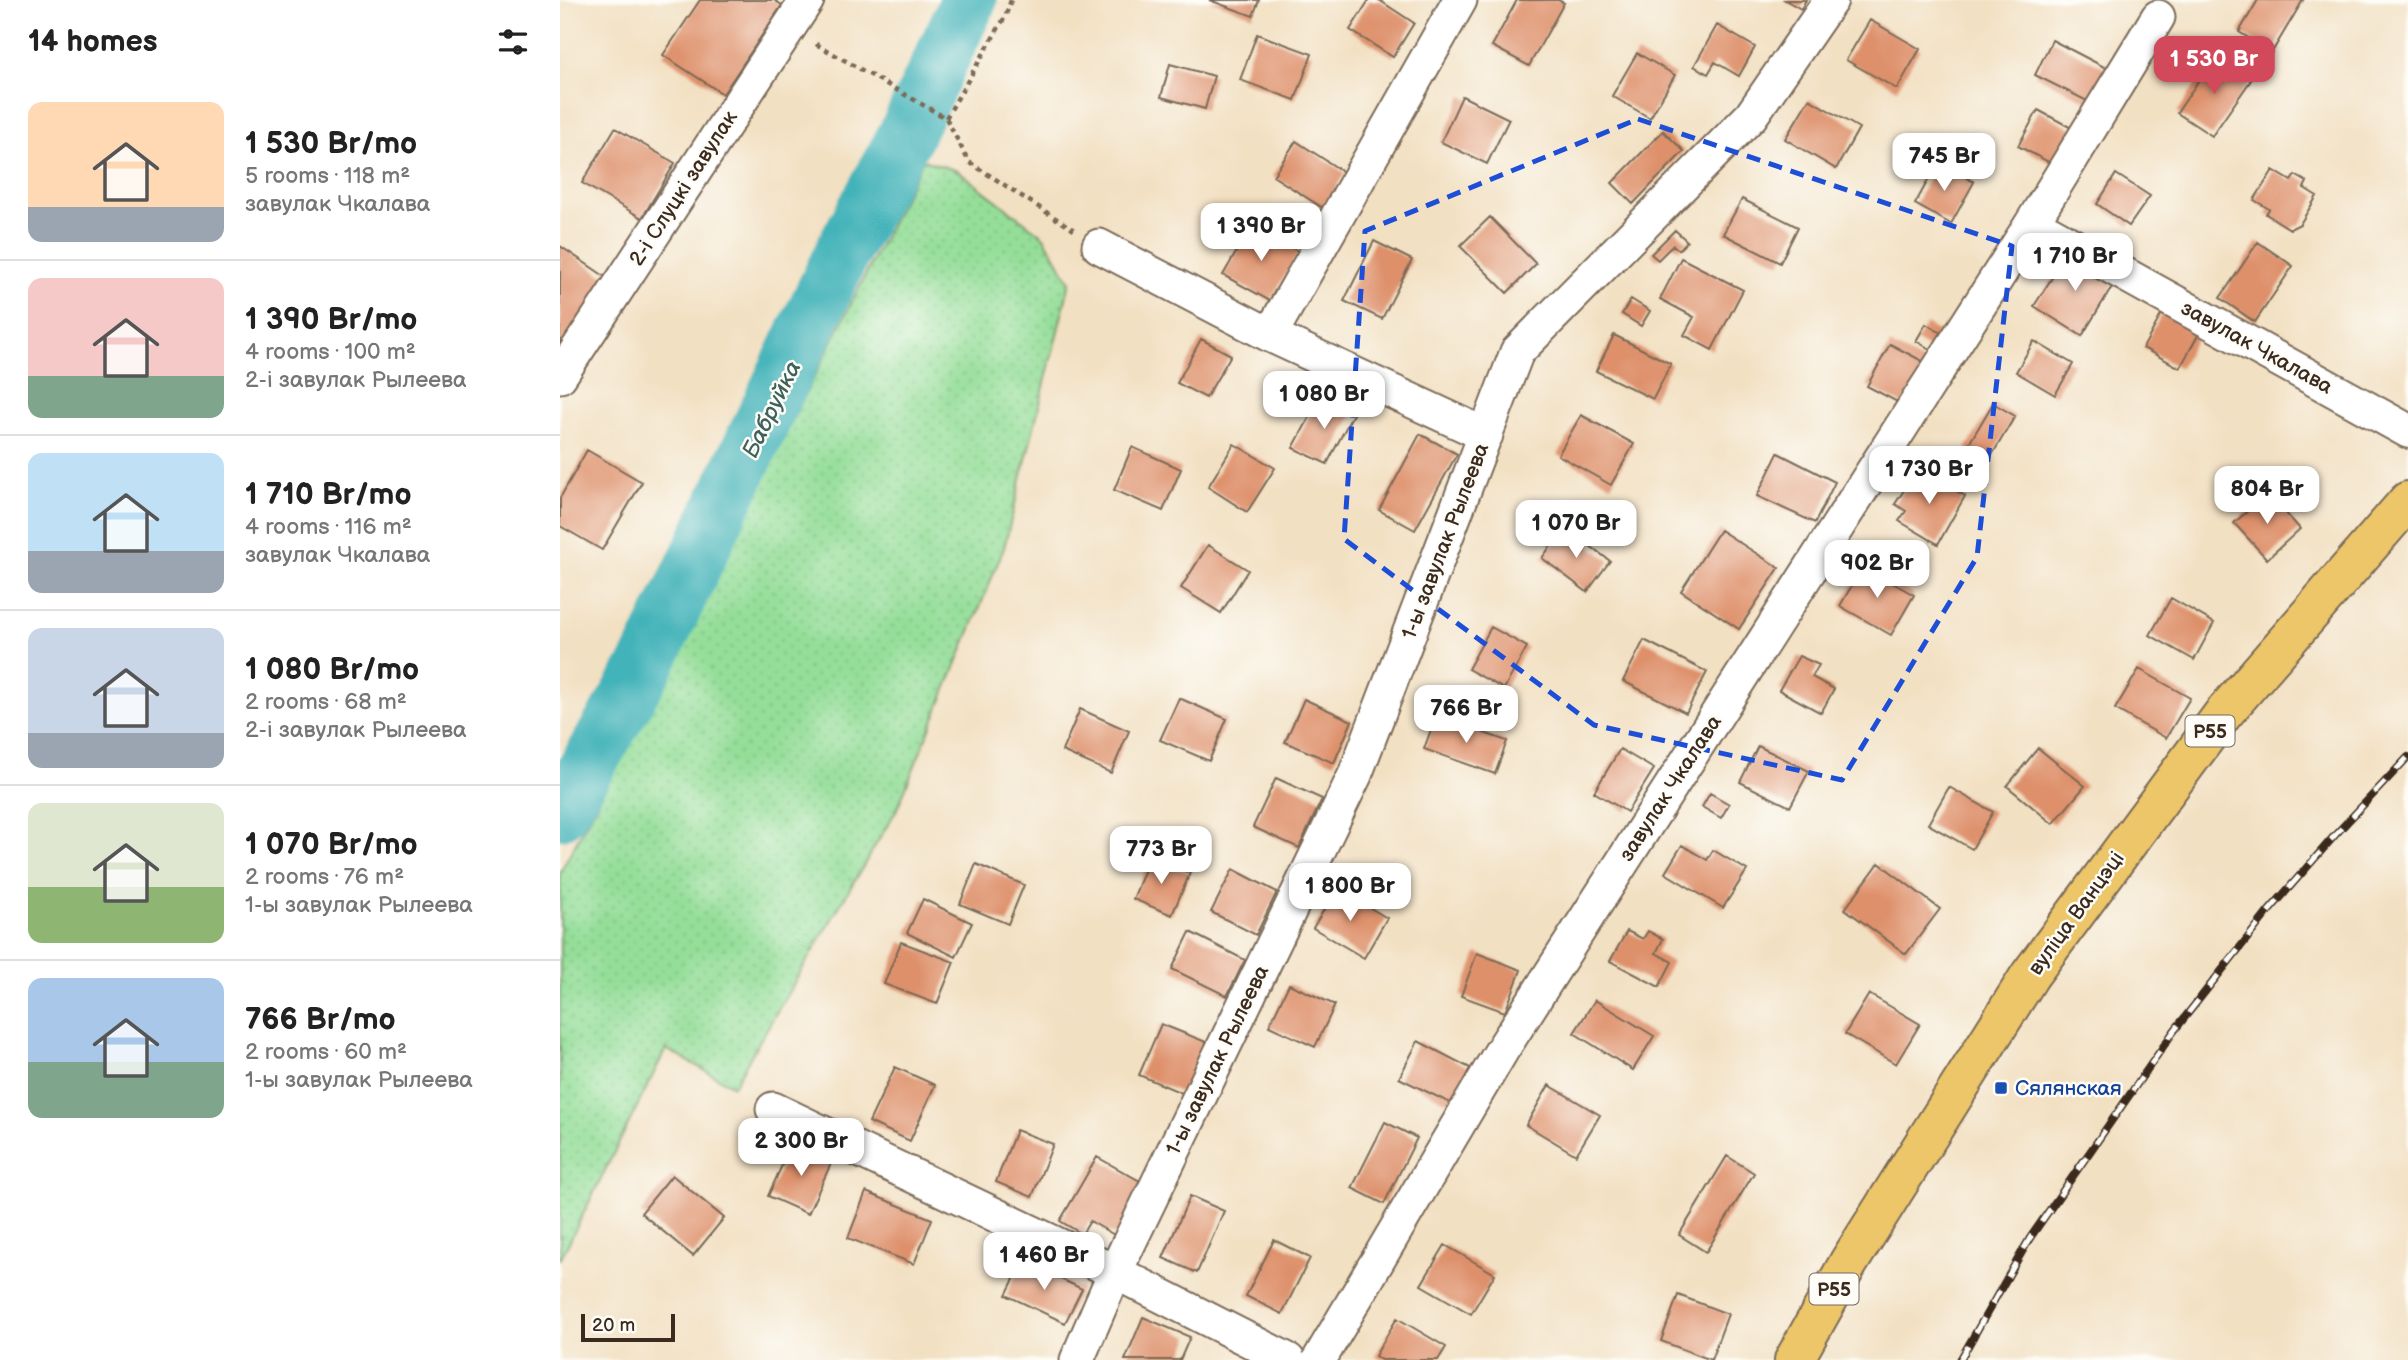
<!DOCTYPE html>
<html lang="en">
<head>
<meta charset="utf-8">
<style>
	:root { --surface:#fff; --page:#f2f2f2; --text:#222; --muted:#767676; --line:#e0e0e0; --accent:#d1495b }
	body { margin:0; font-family:"Balsamiq Sans",sans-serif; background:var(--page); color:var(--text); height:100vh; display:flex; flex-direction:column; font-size:26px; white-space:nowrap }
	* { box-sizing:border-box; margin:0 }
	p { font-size:23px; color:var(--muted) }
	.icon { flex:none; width:38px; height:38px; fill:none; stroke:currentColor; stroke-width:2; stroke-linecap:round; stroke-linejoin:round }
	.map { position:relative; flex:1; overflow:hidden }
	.details { display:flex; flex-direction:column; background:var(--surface); width:560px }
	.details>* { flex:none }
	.scale { position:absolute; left:21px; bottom:18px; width:94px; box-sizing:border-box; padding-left:7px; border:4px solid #3b2a1e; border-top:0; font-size:19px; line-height:24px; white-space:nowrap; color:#3b2a1e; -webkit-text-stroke:5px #fdfcf7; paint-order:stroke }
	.price { position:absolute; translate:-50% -60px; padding:0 16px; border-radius:14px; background:#fff; color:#222; font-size:23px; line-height:46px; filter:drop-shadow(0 2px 4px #0008) }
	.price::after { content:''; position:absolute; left:50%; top:42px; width:21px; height:16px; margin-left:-10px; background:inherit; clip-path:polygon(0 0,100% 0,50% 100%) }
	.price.on { background:var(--accent); color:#fff }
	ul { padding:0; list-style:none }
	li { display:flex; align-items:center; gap:21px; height:175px; padding:0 28px }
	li+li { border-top:2px solid var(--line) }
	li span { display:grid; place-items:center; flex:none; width:196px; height:140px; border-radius:14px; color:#555 }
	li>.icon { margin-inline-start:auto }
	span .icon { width:84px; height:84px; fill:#fffc; stroke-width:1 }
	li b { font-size:30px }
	h2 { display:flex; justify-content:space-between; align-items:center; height:84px; padding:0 28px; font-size:30px }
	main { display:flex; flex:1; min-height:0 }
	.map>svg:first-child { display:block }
	.grass { fill:url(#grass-dots); stroke:#68845c; stroke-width:2 }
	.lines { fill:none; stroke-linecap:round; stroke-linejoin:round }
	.river { stroke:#43b3b9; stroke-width:56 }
	.building { fill:#de906b }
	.street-casing { stroke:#7b6a57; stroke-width:37 }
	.primary-casing { stroke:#7b6a57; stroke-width:42 }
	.path { stroke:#7b6a57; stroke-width:4.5; stroke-dasharray:5 5; stroke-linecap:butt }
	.street { stroke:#fff; stroke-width:33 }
	.primary { stroke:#ecc669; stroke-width:38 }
	.rail-casing { stroke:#3b2a1e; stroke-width:8 }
	.rail { stroke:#fdfcf7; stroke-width:5; stroke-dasharray:16; stroke-linecap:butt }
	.marked { fill:none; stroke:#1d4ed8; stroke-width:5; stroke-dasharray:14 9; stroke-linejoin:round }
	.transit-dot { fill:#1a4fb4; stroke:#fdfcf7; stroke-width:2.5 }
	.labels { text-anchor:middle; stroke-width:5; stroke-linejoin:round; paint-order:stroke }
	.shield { fill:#fdfcf7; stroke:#75695f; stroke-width:2 }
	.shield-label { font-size:19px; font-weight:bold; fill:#3b2a1e }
	.street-label { font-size:21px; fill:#3b2a1e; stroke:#fdfcf7 }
	.transit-label { font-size:21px; fill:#164399; stroke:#fdfcf7; text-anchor:start }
	.water-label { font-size:23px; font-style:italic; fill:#3e615c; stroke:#fdfcf7 }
</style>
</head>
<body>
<main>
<section class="details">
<h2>14 homes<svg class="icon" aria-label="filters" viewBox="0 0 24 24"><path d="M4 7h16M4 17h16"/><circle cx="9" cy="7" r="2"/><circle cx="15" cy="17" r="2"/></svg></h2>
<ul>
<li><span style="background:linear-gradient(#ffd9b3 75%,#9aa5b1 0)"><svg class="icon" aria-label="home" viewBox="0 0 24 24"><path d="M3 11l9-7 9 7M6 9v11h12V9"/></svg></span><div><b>1 530 Br/mo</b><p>5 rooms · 118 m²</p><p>завулак Чкалава</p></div></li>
<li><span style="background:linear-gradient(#f6c9c9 70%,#7fa58c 0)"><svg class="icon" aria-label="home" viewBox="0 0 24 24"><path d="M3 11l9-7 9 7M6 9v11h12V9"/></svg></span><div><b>1 390 Br/mo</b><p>4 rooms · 100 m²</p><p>2-і завулак Рылеева</p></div></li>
<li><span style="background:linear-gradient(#bfe0f5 70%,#9aa5b1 0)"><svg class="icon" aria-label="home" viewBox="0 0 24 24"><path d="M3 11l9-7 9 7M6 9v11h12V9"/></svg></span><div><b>1 710 Br/mo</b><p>4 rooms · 116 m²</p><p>завулак Чкалава</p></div></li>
<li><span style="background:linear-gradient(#c9d6e8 75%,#9aa5b1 0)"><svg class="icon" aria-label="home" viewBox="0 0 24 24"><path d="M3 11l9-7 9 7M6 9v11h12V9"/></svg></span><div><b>1 080 Br/mo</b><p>2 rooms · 68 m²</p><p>2-і завулак Рылеева</p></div></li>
<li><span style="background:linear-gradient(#dfe7d0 60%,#8fb573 0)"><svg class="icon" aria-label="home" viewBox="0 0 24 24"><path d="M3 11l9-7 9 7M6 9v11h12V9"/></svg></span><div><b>1 070 Br/mo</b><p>2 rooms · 76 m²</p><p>1-ы завулак Рылеева</p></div></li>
<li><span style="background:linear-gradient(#a9c7e8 60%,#7fa58c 0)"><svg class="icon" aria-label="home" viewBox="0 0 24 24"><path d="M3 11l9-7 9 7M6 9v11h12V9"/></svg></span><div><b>766 Br/mo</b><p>2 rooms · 60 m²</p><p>1-ы завулак Рылеева</p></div></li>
</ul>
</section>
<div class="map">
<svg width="1848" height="1360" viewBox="0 0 1848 1360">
	<defs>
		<pattern id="grass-dots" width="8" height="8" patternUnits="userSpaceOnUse" patternTransform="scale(1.75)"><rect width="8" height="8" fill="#94de99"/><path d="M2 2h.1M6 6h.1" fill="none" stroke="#80bf83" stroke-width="1.8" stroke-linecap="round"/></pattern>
	</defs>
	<rect width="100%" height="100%" fill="#fdfcf7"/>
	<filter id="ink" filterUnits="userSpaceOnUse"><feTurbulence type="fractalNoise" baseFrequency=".0143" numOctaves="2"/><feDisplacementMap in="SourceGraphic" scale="14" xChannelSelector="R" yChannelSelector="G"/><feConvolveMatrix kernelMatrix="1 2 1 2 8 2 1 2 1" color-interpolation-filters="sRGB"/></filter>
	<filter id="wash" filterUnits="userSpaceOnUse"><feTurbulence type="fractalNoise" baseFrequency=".00686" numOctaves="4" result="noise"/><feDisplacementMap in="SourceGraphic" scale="28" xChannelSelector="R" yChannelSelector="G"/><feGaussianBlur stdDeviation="1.57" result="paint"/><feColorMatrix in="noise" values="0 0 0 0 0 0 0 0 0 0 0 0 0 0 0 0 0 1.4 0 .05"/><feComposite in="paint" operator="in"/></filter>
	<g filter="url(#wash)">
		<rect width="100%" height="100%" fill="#f2e0c2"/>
		<!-- grass -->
		<path class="grass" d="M 363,160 L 398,171 L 484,237 L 510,282 L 444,548 L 337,809 L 173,1086 L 106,1049 L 0,1260 L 0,872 L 79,726 Z"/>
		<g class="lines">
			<!-- river -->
			<path class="river" d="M 0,812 L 87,664 L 285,247 L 347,132 L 409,0"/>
		</g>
		<g id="blocks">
			<!-- building -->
			<path class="building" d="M 140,0 L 214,0 L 222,5 L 163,94 L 103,55 Z
				M 649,0 L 699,0 L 693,16 Z
				M 809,0 L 819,0 L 854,23 L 833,57 L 790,30 Z
				M 957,0 L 998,0 L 1004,3 L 969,66 L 932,46 Z
				M 1225,0 L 1246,0 L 1241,9 Z
				M 1698,0 L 1743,0 L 1712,52 L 1679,32 Z
				M 1310,20 L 1360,49 L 1337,89 L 1286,60 Z
				M 1157,25 L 1195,47 L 1179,76 L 1155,62 L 1148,74 L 1134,66 Z
				M 697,34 L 752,54 L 735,100 L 680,80 Z
				M 1492,40 L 1548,69 L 1531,103 L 1475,75 Z
				M 1077,53 L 1115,75 L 1090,118 L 1052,96 Z
				M 1655,56 L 1691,80 L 1652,136 L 1617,113 Z
				M 610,64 L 654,76 L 645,109 L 601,97 Z
				M 902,96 L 949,119 L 927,164 L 881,142 Z
				M 1249,99 L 1299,128 L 1276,169 L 1225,139 Z
				M 1478,110 L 1517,131 L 1498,167 L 1458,146 Z
				M 55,128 L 115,163 L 82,218 L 22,183 Z
				M 1103,131 L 1124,151 L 1073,204 L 1052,183 Z
				M 736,141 L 785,173 L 763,208 L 713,176 Z
				M 1378,162 L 1414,182 L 1391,224 L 1355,204 Z
				M 1713,170 L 1731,181 L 1735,175 L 1747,182 L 1744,188 L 1757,196 L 1740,224 L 1730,229 L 1706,214 L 1709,209 L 1694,200 Z
				M 1556,174 L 1590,196 L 1569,226 L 1537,204 Z
				M 1182,199 L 1238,227 L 1220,263 L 1163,234 Z
				M 930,217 L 976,264 L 947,293 L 900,246 Z
				M 692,225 L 739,252 L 710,301 L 663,275 Z
				M 1115,230 L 1127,241 L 1119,250 L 1113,245 L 1098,260 L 1091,254 Z
				M 814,241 L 852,260 L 822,319 L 784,301 Z
				M 1698,242 L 1733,266 L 1695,322 L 1660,298 Z
				M 0,246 L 50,280 L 0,353 Z
				M 1509,251 L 1556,280 L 1522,336 L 1474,306 Z
				M 1121,258 L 1183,290 L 1152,350 L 1124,335 L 1134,317 L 1100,299 Z
				M 1071,299 L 1090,311 L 1081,326 L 1062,314 Z
				M 1606,306 L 1643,326 L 1620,368 L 1583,348 Z
				M 1366,324 L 1391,339 L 1380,355 L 1356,341 Z
				M 1054,335 L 1111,364 L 1093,399 L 1036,371 Z
				M 641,339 L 671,355 L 646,398 L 617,383 Z
				M 1474,341 L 1513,364 L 1495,395 L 1456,372 Z
				M 1330,344 L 1366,363 L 1343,405 L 1307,386 Z
				M 760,398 L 794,412 L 767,464 L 733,448 Z
				M 1433,403 L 1455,416 L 1428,462 L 1406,449 Z
				M 1021,415 L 1074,444 L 1051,485 L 998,455 Z
				M 860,434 L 897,454 L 855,530 L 819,510 Z
				M 674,444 L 715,468 L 687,512 L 648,487 Z
				M 572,447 L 621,469 L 603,511 L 554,490 Z
				M 27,450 L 82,482 L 42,550 L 0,526 L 0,498 Z
				M 1218,453 L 1275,482 L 1255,523 L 1197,496 Z
				M 1358,469 L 1405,496 L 1378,544 L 1339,521 L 1346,511 L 1335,504 Z
				M 1708,493 L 1740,529 L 1707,559 L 1674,523 Z
				M 1005,527 L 1050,561 L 1027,592 L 982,558 Z
				M 1160,530 L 1219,568 L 1179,629 L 1121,591 Z
				M 648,545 L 688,570 L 661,613 L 621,588 Z
				M 1303,566 L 1354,595 L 1331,635 L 1280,606 Z
				M 1611,598 L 1654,623 L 1634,660 L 1590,635 Z
				M 931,627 L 967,647 L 944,689 L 908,669 Z
				M 1084,640 L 1147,672 L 1126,713 L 1063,681 Z
				M 1239,656 L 1259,665 L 1252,677 L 1274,689 L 1261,713 L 1219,690 Z
				M 1579,669 L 1630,698 L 1606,738 L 1555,709 Z
				M 619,698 L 667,719 L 649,761 L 600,740 Z
				M 744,699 L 792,721 L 774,763 L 725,742 Z
				M 520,709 L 569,731 L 551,773 L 502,751 Z
				M 876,716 L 947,741 L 935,774 L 864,749 Z
				M 1198,746 L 1249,771 L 1230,807 L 1180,782 Z
				M 1478,748 L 1525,786 L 1493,824 L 1447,786 Z
				M 1060,749 L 1094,769 L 1067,812 L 1034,792 Z
				M 716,778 L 762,799 L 739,848 L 693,827 Z
				M 1389,787 L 1433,812 L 1412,849 L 1368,824 Z
				M 1150,793 L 1169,804 L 1161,818 L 1142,807 Z
				M 1122,845 L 1147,860 L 1153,850 L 1187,870 L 1163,908 L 1105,873 Z
				M 590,857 L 630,873 L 612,915 L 573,899 Z
				M 1319,863 L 1380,909 L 1346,954 L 1285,909 Z
				M 416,864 L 464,885 L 448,924 L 400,904 Z
				M 673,869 L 717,892 L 696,935 L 651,912 Z
				M 777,888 L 827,918 L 804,958 L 753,928 Z
				M 363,899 L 412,923 L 396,957 L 347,933 Z
				M 1067,931 L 1083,939 L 1088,931 L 1103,939 L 1096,953 L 1112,962 L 1099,987 L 1050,961 Z
				M 630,932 L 685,960 L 667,996 L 612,969 Z
				M 341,942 L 394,962 L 377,1004 L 324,984 Z
				M 917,953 L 961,970 L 945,1012 L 901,996 Z
				M 729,984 L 775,1005 L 755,1047 L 709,1026 Z
				M 1309,994 L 1360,1024 L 1336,1064 L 1285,1034 Z
				M 1035,1000 L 1094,1036 L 1073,1070 L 1014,1033 Z
				M 601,1024 L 651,1044 L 629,1096 L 579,1075 Z
				M 858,1041 L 910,1068 L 892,1104 L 839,1078 Z
				M 335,1067 L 375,1085 L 350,1141 L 309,1122 Z
				M 989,1085 L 1040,1115 L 1016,1155 L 966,1125 Z
				M 825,1122 L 857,1138 L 824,1204 L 792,1188 Z
				M 456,1130 L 493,1144 L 472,1197 L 436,1182 Z
				M 233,1141 L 273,1159 L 248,1214 L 208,1196 Z
				M 1167,1156 L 1194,1173 L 1146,1252 L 1119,1235 Z
				M 537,1157 L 585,1184 L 556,1236 L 530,1221 L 522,1234 L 500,1221 Z
				M 112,1175 L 164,1218 L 133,1256 L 81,1213 Z
				M 306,1192 L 372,1219 L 354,1264 L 288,1238 Z
				M 630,1196 L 664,1211 L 637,1273 L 603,1258 Z
				M 714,1240 L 750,1258 L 722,1314 L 686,1296 Z
				M 885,1245 L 935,1274 L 911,1314 L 861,1285 Z
				M 463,1261 L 522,1289 L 505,1323 L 446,1295 Z
				M 1118,1295 L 1168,1314 L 1151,1360 L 1101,1341 Z
				M 583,1317 L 630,1337 L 620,1360 L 565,1360 Z
				M 837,1318 L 886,1347 L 878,1360 L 821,1360 L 815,1356 Z"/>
		</g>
	</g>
	<g filter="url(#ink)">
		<use href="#blocks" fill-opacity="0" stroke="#7b6a57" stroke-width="2"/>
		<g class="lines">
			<!-- street casing -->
			<g class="street-casing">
				<path id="street" d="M 1472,223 L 1848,431
					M 539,246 L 710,335 L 926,435
					M 710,335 L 900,0
					M 0,376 L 247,0
					M 213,1109 L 555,1272 L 728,1360
					M 517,1360 L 555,1272 L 795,775 L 957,352 L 1191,116 L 1271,0
					M 759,1360 L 942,1050 L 1472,223 L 1598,17"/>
			</g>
			<!-- primary casing -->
			<g class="primary-casing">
				<path id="primary" d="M 1234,1360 L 1289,1262 L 1470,975 L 1663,714 L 1848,501"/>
			</g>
			<!-- path -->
			<path class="path" d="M 256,44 L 386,118 L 409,162 L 514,230
				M 386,118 L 445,17 L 451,0"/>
			<!-- street -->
			<use href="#street" class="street"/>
			<!-- primary -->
			<use href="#primary" class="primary"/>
			<!-- rail casing -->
			<g class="rail-casing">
				<path id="rail" d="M 1400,1360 L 1470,1238 L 1614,1031 L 1708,912 L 1776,834 L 1848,757"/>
			</g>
			<!-- rail -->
			<use href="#rail" class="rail"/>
		</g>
	</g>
	<!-- marked area -->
	<path class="marked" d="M 1078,119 L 1452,246 L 1417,557 L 1282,780 L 1034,725 L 784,539 L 805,231 Z"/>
	<!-- markers -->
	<rect class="transit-dot" x="1434" y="1081" width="14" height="14" rx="3.5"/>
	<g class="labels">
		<!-- shield labels -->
		<g class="shield">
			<rect x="1625.5" y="715.5" width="49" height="31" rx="5"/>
			<rect x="1249.5" y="1273.5" width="49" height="31" rx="5"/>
		</g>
		<g class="shield-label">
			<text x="1650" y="738">Р55</text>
			<text x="1274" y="1296">Р55</text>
		</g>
		<!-- street labels -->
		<g class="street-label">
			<text transform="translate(123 188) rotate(-57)" y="7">2-і Слуцкі завулак</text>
			<text transform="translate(1697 347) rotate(29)" y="7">завулак Чкалава</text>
			<text transform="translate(885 541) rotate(-69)" y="7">1-ы завулак Рылеева</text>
			<text transform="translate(1110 788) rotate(-57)" y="7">завулак Чкалава</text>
			<text transform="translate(1516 913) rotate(-54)" y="7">вуліца Ванцэці</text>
			<text transform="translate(657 1060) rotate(-64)" y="7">1-ы завулак Рылеева</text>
		</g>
		<!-- transit labels -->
		<g class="transit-label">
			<text x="1455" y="1095">Сялянская</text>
		</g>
		<!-- water labels -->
		<g class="water-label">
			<text transform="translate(211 409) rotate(-64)" y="8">Бабруйка</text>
		</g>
	</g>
</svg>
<div class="scale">20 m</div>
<b class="price on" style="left:1654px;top:96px">1 530 Br</b>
<b class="price" style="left:1384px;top:193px">745 Br</b>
<b class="price" style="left:701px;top:263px">1 390 Br</b>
<b class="price" style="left:1515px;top:293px">1 710 Br</b>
<b class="price" style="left:764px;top:431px">1 080 Br</b>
<b class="price" style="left:1369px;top:506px">1 730 Br</b>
<b class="price" style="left:1707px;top:526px">804 Br</b>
<b class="price" style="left:1016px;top:560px">1 070 Br</b>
<b class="price" style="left:1317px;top:600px">902 Br</b>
<b class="price" style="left:906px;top:745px">766 Br</b>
<b class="price" style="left:601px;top:886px">773 Br</b>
<b class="price" style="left:790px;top:923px">1 800 Br</b>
<b class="price" style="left:241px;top:1178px">2 300 Br</b>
<b class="price" style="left:484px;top:1292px">1 460 Br</b>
</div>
</main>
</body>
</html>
